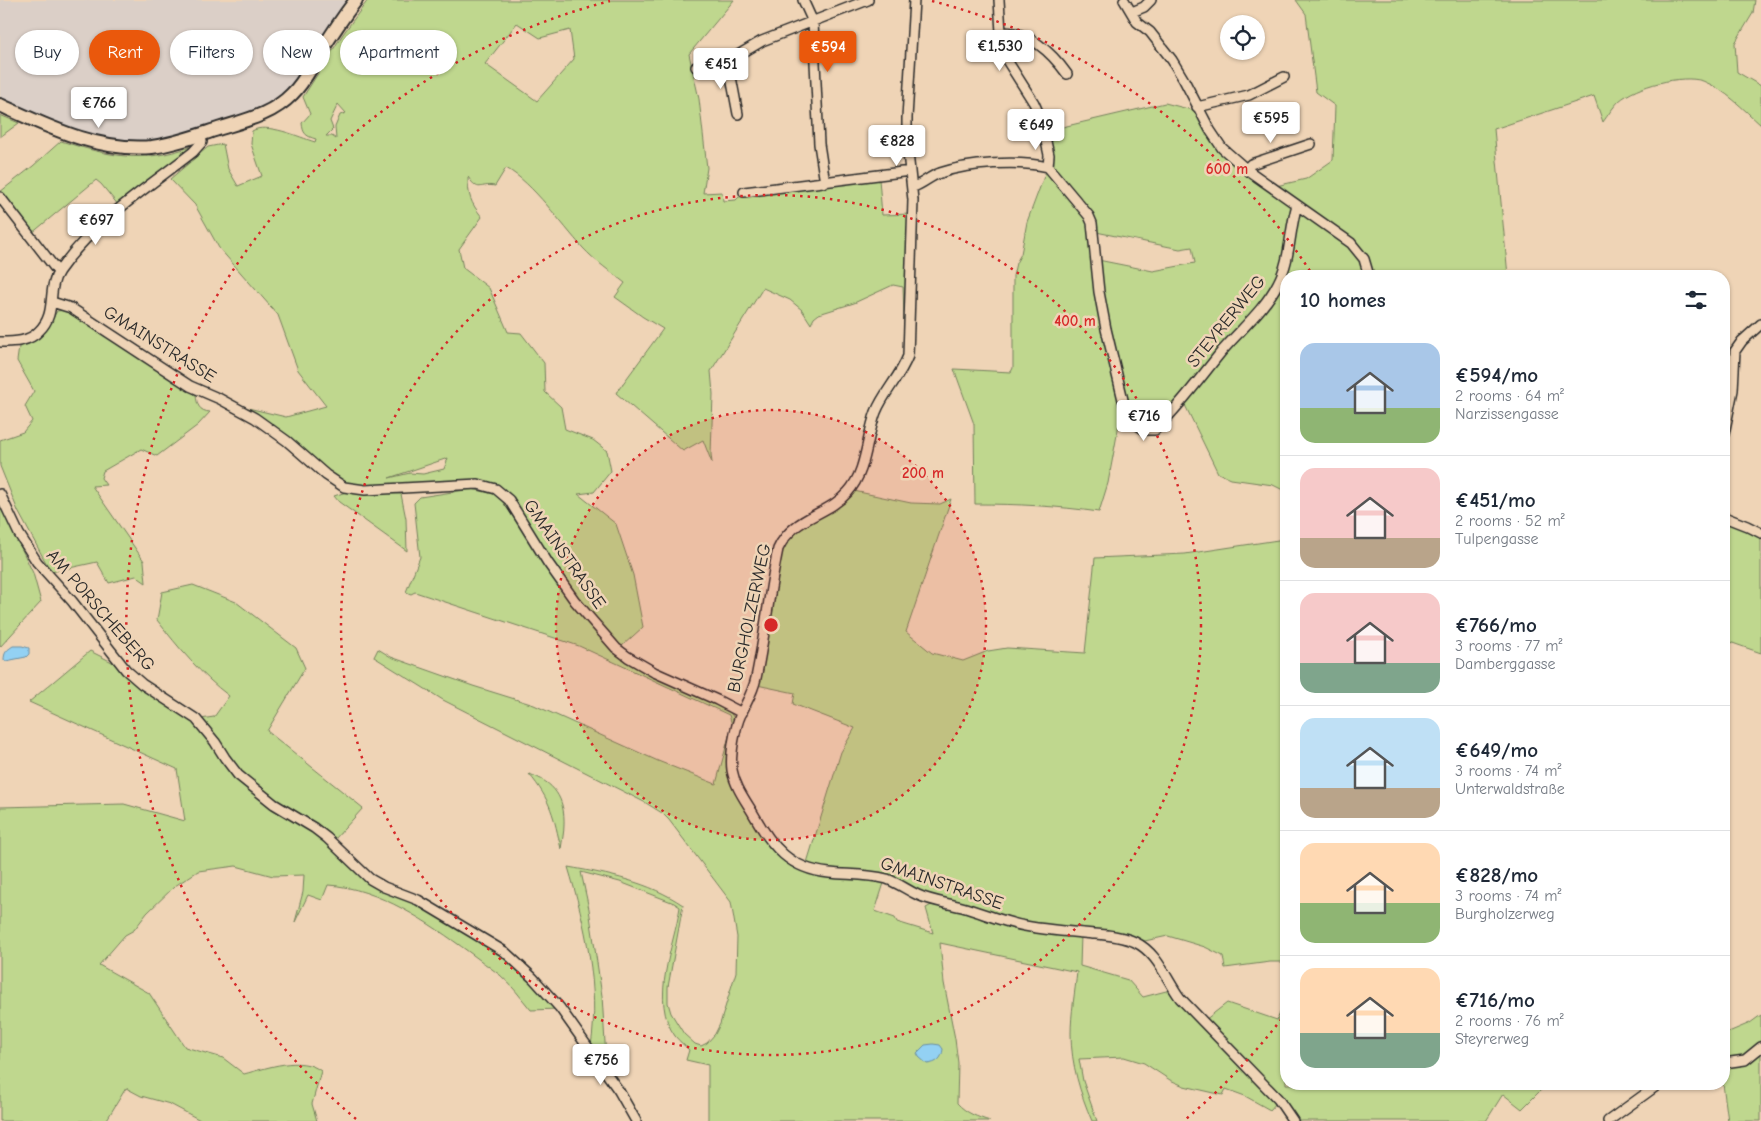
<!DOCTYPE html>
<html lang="en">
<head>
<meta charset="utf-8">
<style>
	:root { --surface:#fff; --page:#f2f2f3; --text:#1f2937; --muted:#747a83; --line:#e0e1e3; --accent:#ea580c }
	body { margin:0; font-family:"Comic Neue",sans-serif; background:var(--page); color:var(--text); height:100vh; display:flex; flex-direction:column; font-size:19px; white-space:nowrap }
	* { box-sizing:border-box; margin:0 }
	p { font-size:16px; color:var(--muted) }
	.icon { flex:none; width:28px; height:28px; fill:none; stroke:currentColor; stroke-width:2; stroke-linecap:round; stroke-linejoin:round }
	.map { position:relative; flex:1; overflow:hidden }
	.details { position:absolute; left:1280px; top:270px; width:450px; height:820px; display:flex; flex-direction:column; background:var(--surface); border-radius:20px; box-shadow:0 1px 4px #0004 }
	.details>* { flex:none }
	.hud { position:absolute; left:15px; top:30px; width:475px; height:45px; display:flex; gap:10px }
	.buttons { position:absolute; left:1220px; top:15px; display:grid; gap:10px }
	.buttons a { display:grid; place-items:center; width:45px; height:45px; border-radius:50%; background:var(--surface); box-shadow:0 1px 4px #0004; font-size:25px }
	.price { position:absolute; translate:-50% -42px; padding:0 11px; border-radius:5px; background:#fff; color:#222; font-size:16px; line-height:32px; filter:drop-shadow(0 1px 2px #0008) }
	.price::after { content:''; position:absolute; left:50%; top:30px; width:15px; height:11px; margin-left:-8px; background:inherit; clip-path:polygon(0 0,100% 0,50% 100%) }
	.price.active { background:var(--accent); color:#fff }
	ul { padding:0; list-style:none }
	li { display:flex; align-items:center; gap:15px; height:125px; padding:0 20px }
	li+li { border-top:1px solid var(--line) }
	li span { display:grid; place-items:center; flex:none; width:140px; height:100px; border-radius:15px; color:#555 }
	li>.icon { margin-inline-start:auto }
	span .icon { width:60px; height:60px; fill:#fffc; stroke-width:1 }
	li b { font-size:21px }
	h2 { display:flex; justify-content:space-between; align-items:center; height:60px; padding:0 20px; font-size:21px }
	.chip { padding:0 18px; border-radius:22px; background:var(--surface); box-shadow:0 1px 4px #0004; font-size:18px; line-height:45px }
	.chip.active { background:var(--accent); color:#fff }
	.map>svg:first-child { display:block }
	.built { fill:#dbcfc7 }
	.green { fill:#bfd78e; stroke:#75815c; fill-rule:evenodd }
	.water { fill:#93d1f3; stroke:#698fa3 }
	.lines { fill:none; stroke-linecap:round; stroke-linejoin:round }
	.street-casing { stroke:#2b2b2b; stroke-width:12 }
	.secondary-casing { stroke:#2b2b2b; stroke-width:16 }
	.street { stroke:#efd4b6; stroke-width:9 }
	.secondary { stroke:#efd4b6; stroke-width:12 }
	.ring { fill:none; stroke:#d62828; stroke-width:2.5; stroke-dasharray:2.5 5 }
	.labels { text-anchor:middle; stroke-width:5; stroke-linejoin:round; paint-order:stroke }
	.street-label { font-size:18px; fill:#2b2b2b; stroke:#efd4b6 }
	.centre { fill:#d62828; stroke:#efd4b6; stroke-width:2.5 }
	.ring-label { font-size:15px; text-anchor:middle; font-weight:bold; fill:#d62828; stroke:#efd4b6; stroke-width:5; stroke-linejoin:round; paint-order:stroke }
</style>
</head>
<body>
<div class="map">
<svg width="1761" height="1121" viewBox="0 0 1761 1121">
	<rect width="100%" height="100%" fill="#efd4b6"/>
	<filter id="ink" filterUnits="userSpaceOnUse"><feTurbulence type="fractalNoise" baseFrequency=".02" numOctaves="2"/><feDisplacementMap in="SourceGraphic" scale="10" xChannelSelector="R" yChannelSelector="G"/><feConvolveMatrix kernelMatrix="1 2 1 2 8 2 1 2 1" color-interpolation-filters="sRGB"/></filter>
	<g filter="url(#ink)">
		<!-- built -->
		<path class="built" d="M 0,0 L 352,0 L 300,75 L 293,85 L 277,99 L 263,108 L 165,140 L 139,143 L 113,141 L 81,133 L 18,108 L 0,98 Z"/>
		<!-- green -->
		<path class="green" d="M 368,0 L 734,0 L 689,54 L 699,99 L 707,168 L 703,193 L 722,192 L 723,201 L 736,200 L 739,197 L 879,179 L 882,215 L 911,214 L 905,350 L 903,287 L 893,285 L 854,303 L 819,314 L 814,318 L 811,324 L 802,310 L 790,300 L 763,288 L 711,371 L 713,394 L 711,454 L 712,463 L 703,440 L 683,451 L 616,393 L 663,329 L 643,317 L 615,297 L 625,283 C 611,272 595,261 583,248 C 561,224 534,184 506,168 L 495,186 C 479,183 480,194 468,177 C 468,195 470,202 482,217 L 459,249 L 463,268 L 489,288 L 508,332 L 521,333 L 544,363 L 545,392 L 561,407 L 565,429 L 593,440 L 607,451 L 611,471 L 594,492 L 578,494 L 616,524 L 633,575 L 643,627 L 622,646 L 626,652 L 589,614 L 492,484 L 353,486 C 329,478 314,457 295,442 C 280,430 263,419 248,408 L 286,417 L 326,406 L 298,370 L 278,315 L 219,248 L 195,205 L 170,179 L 208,147 L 223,144 L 228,169 L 238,186 L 262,176 L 251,144 L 252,131 C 266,122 299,137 315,142 L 316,139 C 305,136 303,133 302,123 L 310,114 L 303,97 L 343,34 ZM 517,23 L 540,38 L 570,30 L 574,59 L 537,101 L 485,64 ZM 338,104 L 346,113 L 340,115 L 335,127 L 336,139 L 332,136 L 326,136 L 333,129 L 330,121 ZM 448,458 L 444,469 L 423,474 L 410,473 L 389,478 Z
			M 1296,0 L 1755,0 L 1753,13 L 1735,43 L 1737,72 L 1761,86 L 1761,125 C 1743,109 1726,90 1703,81 C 1682,74 1636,86 1619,101 C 1613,107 1608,115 1603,122 L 1594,96 L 1494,129 L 1508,276 L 1286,276 L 1286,495 L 1283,490 L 1273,485 L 1231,479 L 1218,473 L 1184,403 L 1144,434 L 1131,427 L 1122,408 L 1108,483 L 1099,512 C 1057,506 1017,504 975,504 L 974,424 L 954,369 L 1011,372 L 1013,368 L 1013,276 L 1016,263 L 1021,254 L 1027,222 L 1046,171 L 1046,155 L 1041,132 L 1165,103 L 1204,113 L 1218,138 L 1241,162 L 1276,186 L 1306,179 L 1333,160 L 1335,106 L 1316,92 L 1306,14 ZM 1096,232 L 1180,249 L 1192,247 L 1195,263 L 1153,271 L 1098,260 Z
			M 0,115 L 19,123 L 0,137 Z
			M 61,141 C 109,156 142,164 190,147 L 193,150 L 119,206 L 101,184 L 96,180 L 31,234 L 0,195 L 0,192 L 33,166 Z
			M 66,310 L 196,395 C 197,405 199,411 210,412 L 198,425 L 157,456 L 141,449 L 103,471 L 101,478 L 106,485 L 92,486 L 144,561 L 146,583 L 136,576 L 109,583 L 97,562 L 51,572 L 18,511 L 0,466 L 0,440 L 23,432 L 32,421 L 25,406 L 34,391 L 17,361 L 19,347 L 50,323 L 57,311 Z
			M 472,489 L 494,494 L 502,501 L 581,613 L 611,647 L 727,707 L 735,720 L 729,755 L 745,803 L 797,866 L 885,880 L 875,911 L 895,918 L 897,922 L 933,933 L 926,908 L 935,903 L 1081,935 L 1080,966 L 1128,980 L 1143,997 L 1170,990 L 1277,1102 L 1270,1110 L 1245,1096 L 1226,1089 L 1223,1095 L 1184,1086 L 1170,1080 L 1144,1063 L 1124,1057 L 1079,1059 L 1083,1081 L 1097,1121 L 1092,1121 C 1080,1093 1071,1064 1071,1034 C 1071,1013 1075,992 1077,972 L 940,943 L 944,983 L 955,1039 L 958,1063 L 957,1103 C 966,1113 977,1117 990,1121 L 708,1121 L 708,1065 L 686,1060 L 689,1050 C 685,1046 679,1041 675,1036 C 649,1000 674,947 680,907 L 674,903 L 620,882 L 581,872 L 589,909 L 602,996 L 606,1058 L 610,1073 L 591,1046 C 600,988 585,923 568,867 C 608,874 649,882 683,905 L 668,987 L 668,1003 L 671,1013 L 684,1034 L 695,1044 L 701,1046 L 707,1043 L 715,1034 L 720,1024 L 736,972 L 737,937 L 731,902 L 669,820 L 662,813 L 646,803 L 443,700 L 374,657 L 378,649 L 391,657 L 473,686 L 534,705 L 658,761 L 716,784 L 732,725 L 729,715 L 579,646 L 415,592 L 411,594 L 406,592 L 420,557 L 414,503 L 420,497 Z
			M 854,491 L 911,503 L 940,504 L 951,499 L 906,632 L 932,653 L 963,661 L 988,651 L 1007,648 L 1085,653 L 1095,558 L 1185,554 L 1278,540 L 1286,533 L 1286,956 L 1285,962 L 1270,962 L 1225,968 L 1223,956 L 1205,947 L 1168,936 L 1140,942 L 1039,926 L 926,895 L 891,878 L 806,866 L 841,752 L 855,728 L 793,704 L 795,693 L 757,685 L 780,552 L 792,533 Z
			M 346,492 L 364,495 L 373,493 L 401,494 L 406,519 L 407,551 L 339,502 L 334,496 Z
			M 0,503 L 33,573 L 41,602 L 0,647 Z
			M 1724,513 L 1750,523 L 1761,530 L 1761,653 L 1724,640 Z
			M 193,585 L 236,602 L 296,648 L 305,668 L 267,731 L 363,808 L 335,839 L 335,845 L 395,894 L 407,898 L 499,950 L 558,1009 L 531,1010 C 521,998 512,985 500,975 C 490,967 479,960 469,952 C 429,923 379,888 328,885 L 322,900 L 308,895 L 295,922 L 303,892 L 304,875 L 273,876 L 236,866 L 198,871 L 175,886 L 147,913 L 134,930 L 125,935 L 99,965 L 149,993 L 185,1047 L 223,1058 L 244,1074 C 267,1068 301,1055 321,1071 L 312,1104 L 317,1121 L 202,1121 L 170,1104 L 141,1096 L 126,1088 L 106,1121 L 0,1121 L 0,807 L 124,804 L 185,821 L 177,769 L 29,702 L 90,651 L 112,662 L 136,686 L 194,720 L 214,717 L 229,696 C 201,675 178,647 157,620 L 162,592 Z
			M 529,774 C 554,782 565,798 564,825 C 564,833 562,841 561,849 C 554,817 551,800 529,774 Z
			M 1286,999 L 1286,1084 L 1547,1084 L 1522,1109 L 1503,1094 L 1486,1121 L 1297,1121 L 1205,1020 L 1227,1003 L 1277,1020 Z
			M 1761,1015 L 1761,1121 L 1728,1121 L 1723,1084 L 1724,1034 L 1750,1023 Z"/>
		<!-- water -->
		<path class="water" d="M 13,646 L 22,646 L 29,648 L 29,654 L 26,657 L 6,661 L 4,660 C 4,652 7,650 13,646 Z
			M 933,1044 L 940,1045 L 943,1049 C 942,1059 937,1063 927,1064 L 919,1057 L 917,1053 L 925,1045 Z"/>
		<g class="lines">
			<!-- street casing -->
			<g class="street-casing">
				<path id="street" d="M 803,0 L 813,22 L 819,144 L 825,183
					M 914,0 L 907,118 L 907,143 L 913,200 L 908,356 C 900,377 884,392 876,412 C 866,438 867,471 848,492 C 827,516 793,516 778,549 C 769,592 765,635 756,678 C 753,692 747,701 741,714 C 735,727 730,755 732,770 C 735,787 746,801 754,815 C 772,847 790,869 829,873 C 849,875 867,874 887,879 C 898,883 907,890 918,895 C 931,901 947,903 962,907 C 983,913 1003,922 1025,926 C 1047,930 1071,932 1094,934 C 1107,935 1122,936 1135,942 C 1158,953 1166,979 1180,998 L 1278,1099 L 1293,1121
					M 999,0 L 1002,49 L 1008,62 L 1034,103 L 1041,119 L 1049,155 L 1048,167
					M 1124,0 L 1137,22 L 1150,32 L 1172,60 L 1184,80 L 1210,130 L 1222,148 L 1246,169 L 1351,243 L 1364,259 L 1369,276
					M 1132,12 L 1144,7 L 1151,0
					M 1001,32 C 1028,30 1052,53 1067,74
					M 728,61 L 738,114
					M 696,67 L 728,61 L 762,41 L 868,0
					M 1197,107 L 1249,95 L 1284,77
					M 1048,167 L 1089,216 L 1092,223 L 1099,292 L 1106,329 L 1124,404 L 1136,424 L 1145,430 L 1155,430 C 1180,406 1200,378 1222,351 C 1241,329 1265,309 1278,283 C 1291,259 1289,231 1297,205
					M 1246,169 L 1251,164 L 1311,144
					M 913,187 C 923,184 930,176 940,173 C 968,163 1019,160 1048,167
					M 744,192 L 910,171
					M 0,197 L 58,272
					M 52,302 L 71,308 L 190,386 L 220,399 L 255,418 L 287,441 L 326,475 L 344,487 L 365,490 L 478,484 L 496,489 L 509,500 L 548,563 L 575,601 L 616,648 L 628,657 L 654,672 L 717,700 L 742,713
					M 0,342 C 14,342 29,342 39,331 C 58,313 46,290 59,271 C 93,222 147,188 193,152 L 202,142 L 201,135
					M 1724,434 L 1733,390 L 1735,351 L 1742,341 L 1761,324
					M 0,494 L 19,534 L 37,562 L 72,601 L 126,670 L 142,684 L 196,719 L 215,742 L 225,758 L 238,775 L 274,804 L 314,828 L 327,838 L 370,879 L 384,887 L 418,900 L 505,952 L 533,978 L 560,1008 L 619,1091 L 636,1121
					M 1724,517 L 1747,526 L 1761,533
					M 1724,1063 L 1745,1060 L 1761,1047
					M 1608,1121 L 1659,1084"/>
			</g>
			<!-- secondary casing -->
			<g class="secondary-casing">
				<path id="secondary" d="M 0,105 C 47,126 98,152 152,147 C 175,144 199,135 221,128 C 247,120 273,114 292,94 C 304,83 311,67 320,53 C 331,35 343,17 356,0"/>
			</g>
			<!-- street -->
			<use href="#street" class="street"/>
			<!-- secondary -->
			<use href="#secondary" class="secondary"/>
		</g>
	</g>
	<!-- distance rings -->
	<circle cx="771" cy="625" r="215" fill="#d62828" fill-opacity=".12"/>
	<g class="ring">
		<circle cx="771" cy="625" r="215"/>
		<circle cx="771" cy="625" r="430"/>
		<path d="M1286 1013A645 645 0 0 1 1186 1119M356 1119A645 645 0 0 1 610 1M932 1A645 645 0 0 1 1312 274"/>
	</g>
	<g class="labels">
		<!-- street labels -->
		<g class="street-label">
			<text transform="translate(1226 321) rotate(-51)" y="6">STEYRERWEG</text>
			<text transform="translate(160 344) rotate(32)" y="6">GMAINSTRASSE</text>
			<text transform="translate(565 554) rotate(55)" y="6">GMAINSTRASSE</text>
			<text transform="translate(101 610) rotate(49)" y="6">AM PORSCHEBERG</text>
			<text transform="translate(749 618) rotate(-78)" y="6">BURGHOLZERWEG</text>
			<text transform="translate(942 883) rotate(19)" y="6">GMAINSTRASSE</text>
		</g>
	</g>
	<circle cx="771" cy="625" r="8" class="centre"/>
	<g class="ring-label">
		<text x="1227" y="174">600 m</text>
		<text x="1075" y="326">400 m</text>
		<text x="923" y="478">200 m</text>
	</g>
</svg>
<div class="buttons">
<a><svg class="icon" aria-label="locate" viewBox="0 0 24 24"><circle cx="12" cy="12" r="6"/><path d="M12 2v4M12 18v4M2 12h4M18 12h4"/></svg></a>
</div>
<b class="price" style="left:1000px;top:72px">€1,530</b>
<b class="price active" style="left:828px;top:73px">€594</b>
<b class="price" style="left:721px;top:90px">€451</b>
<b class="price" style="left:99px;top:129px">€766</b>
<b class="price" style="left:1271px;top:144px">€595</b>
<b class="price" style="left:1036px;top:151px">€649</b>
<b class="price" style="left:897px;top:167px">€828</b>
<b class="price" style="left:96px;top:246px">€697</b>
<b class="price" style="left:1144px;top:442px">€716</b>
<b class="price" style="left:601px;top:1086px">€756</b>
<div class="hud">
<a class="chip">Buy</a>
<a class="chip active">Rent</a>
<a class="chip">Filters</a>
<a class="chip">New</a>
<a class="chip">Apartment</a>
</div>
<section class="details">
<h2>10 homes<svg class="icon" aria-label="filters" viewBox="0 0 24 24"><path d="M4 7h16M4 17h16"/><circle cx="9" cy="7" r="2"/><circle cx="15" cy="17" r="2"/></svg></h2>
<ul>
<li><span style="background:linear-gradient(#a9c7e8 65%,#8fb573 0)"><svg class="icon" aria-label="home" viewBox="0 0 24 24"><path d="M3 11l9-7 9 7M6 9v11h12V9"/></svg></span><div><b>€594/mo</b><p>2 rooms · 64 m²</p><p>Narzissengasse</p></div></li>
<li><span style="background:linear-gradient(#f6c9c9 70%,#b9a48a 0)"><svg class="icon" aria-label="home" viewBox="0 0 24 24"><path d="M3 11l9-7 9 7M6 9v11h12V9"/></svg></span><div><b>€451/mo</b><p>2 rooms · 52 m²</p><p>Tulpengasse</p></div></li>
<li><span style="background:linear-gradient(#f6c9c9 70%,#7fa58c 0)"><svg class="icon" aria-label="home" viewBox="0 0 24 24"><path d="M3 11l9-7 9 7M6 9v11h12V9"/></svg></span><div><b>€766/mo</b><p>3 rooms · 77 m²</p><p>Damberggasse</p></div></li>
<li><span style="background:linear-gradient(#bfe0f5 70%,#b9a48a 0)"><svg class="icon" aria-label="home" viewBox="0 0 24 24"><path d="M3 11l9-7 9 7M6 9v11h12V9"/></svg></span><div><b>€649/mo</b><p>3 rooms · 74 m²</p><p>Unterwaldstraße</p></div></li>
<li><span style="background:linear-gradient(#ffd9b3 60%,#8fb573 0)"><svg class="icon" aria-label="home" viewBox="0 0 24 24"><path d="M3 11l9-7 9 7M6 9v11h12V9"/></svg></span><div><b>€828/mo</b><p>3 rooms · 74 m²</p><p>Burgholzerweg</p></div></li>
<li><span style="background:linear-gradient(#ffd9b3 65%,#7fa58c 0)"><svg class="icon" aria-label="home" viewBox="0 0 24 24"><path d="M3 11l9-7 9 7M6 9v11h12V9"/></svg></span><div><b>€716/mo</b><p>2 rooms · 76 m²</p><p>Steyrerweg</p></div></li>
</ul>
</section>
</div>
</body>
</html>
